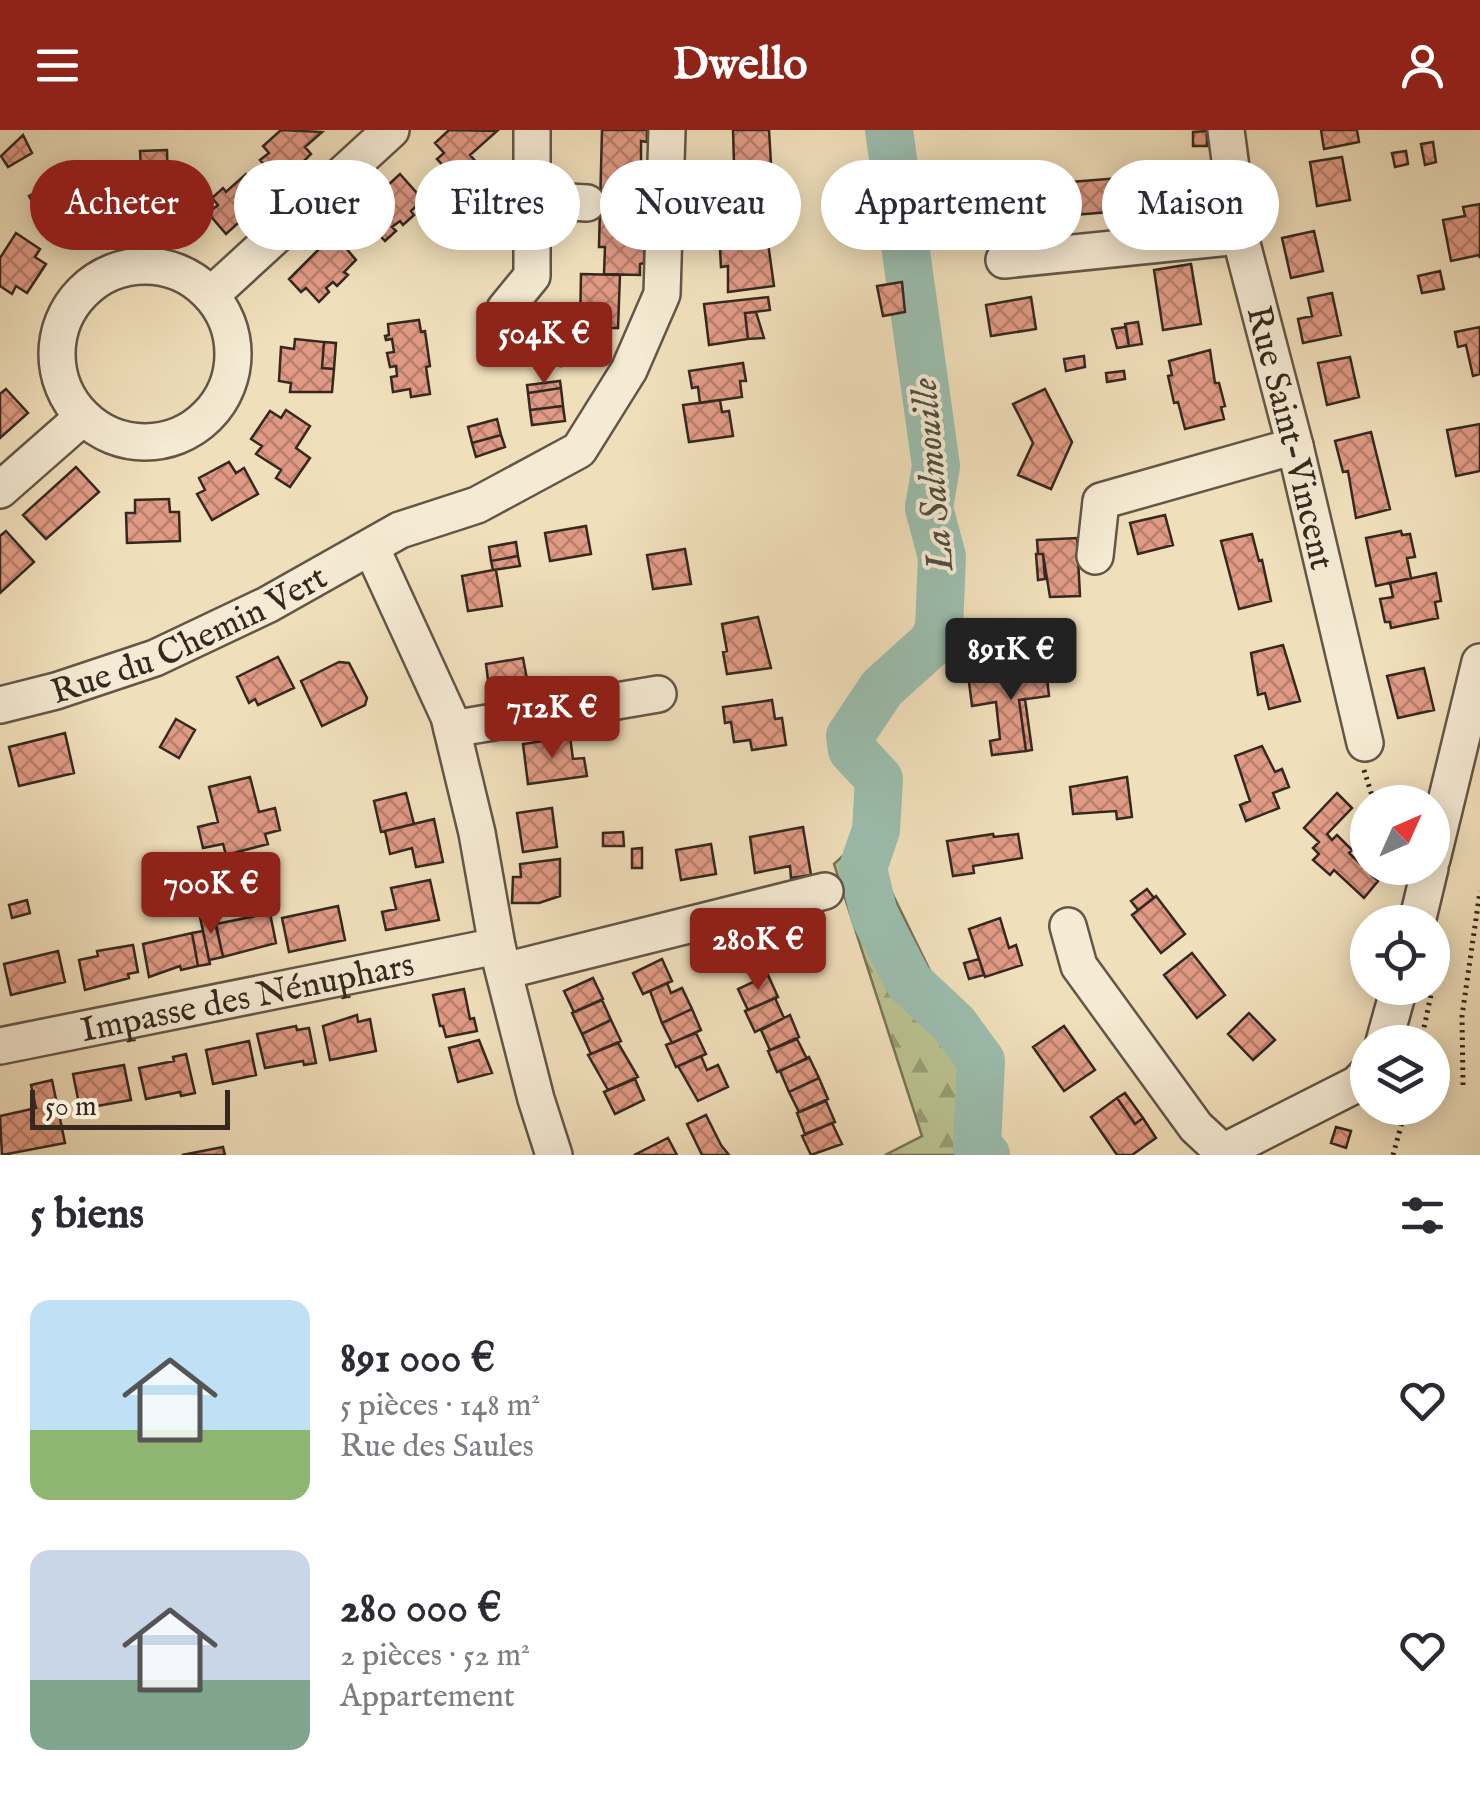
<!DOCTYPE html>
<html lang="fr">
<head>
<meta charset="utf-8">
<style>
	:root { --surface:#fff; --page:#f2f2f3; --text:#2b2b33; --muted:#7c7c81; --accent:#8f2418 }
	body { margin:0; font-family:"IM FELL English",serif; background:var(--page); color:var(--text); height:100vh; display:flex; flex-direction:column; font-size:38px; white-space:nowrap }
	* { box-sizing:border-box; margin:0 }
	p { font-size:32px; color:var(--muted) }
	.icon { flex:none; width:55px; height:55px; fill:none; stroke:currentColor; stroke-width:2; stroke-linecap:round; stroke-linejoin:round }
	.map { position:relative; height:1025px; overflow:hidden }
	.details { display:flex; flex-direction:column; background:var(--surface); flex:1 }
	.details>* { flex:none }
	.banner { position:absolute; left:30px; top:30px; width:1420px; height:90px; display:flex; gap:20px }
	.needle { width:65px; rotate:45deg }
	.fabs { position:absolute; left:1350px; top:655px; display:grid; gap:20px }
	.fabs a { display:grid; place-items:center; width:100px; height:100px; border-radius:50%; background:var(--surface); box-shadow:0 5px 25px #0003; font-size:50px }
	.scale { position:absolute; left:30px; bottom:25px; width:200px; box-sizing:border-box; padding-left:10px; border:5px solid #34281f; border-top:0; font-size:28px; line-height:35px; white-space:nowrap; color:#34281f; -webkit-text-stroke:8px #f5ead3; paint-order:stroke }
	.price { position:absolute; translate:-50% -85px; padding:0 22px; border-radius:10px; background:var(--accent); color:#fff; font-size:32px; line-height:65px; filter:drop-shadow(0 2px 5px #0008) }
	.price::after { content:''; position:absolute; left:50%; top:60px; width:30px; height:22px; margin-left:-15px; background:inherit; clip-path:polygon(0 0,100% 0,50% 100%) }
	.price.current { background:#222; color:#fff }
	ul { padding:0; list-style:none }
	li { display:flex; align-items:center; gap:30px; height:250px; padding:0 30px }
	li span { display:grid; place-items:center; flex:none; width:280px; height:200px; border-radius:20px; color:#555 }
	li>.icon { margin-inline-start:auto }
	span .icon { width:120px; height:120px; fill:#fffc; stroke-width:1 }
	li b { font-size:42px }
	h2 { display:flex; justify-content:space-between; align-items:center; height:120px; padding:0 30px; font-size:42px }
	.tag { padding:0 35px; border-radius:45px; background:var(--surface); box-shadow:0 5px 25px #0003; font-size:35px; line-height:90px }
	.tag.current { background:var(--accent); color:#fff }
	header { display:flex; justify-content:space-between; align-items:center; height:130px; padding:0 30px; background:var(--accent); color:#fff; font-size:45px; font-weight:800 }
	.map>svg:first-child { display:block }
	.forest { fill:url(#forest-firs); stroke:#777558; stroke-width:2.5 }
	.lines { fill:none; stroke-linecap:round; stroke-linejoin:round }
	.river { stroke:#9bbdad; stroke-width:48 }
	.building { fill:url(#building-cross-hatch); stroke:#34281f; stroke-width:2.5 }
	.minor-casing { stroke:#635646; stroke-width:40 }
	.path { stroke:#34281f; stroke-width:5; stroke-dasharray:2.5 5; stroke-linecap:butt }
	.minor { stroke:#f5ead3; stroke-width:35 }
	.labels { text-anchor:middle; stroke-width:8; stroke-linejoin:round; paint-order:stroke }
	.street-label { font-size:35px; fill:#34281f; stroke:#f5ead3 }
	.water-label { font-size:38px; font-style:italic; fill:#4e4d42; stroke:#f5ead3 }
</style>
</head>
<body>
<header><svg class="icon" aria-label="menu" viewBox="0 0 24 24"><path d="M4 6h16M4 12h16M4 18h16"/></svg>Dwello<svg class="icon" aria-label="person" viewBox="0 0 24 24"><circle cx="12" cy="8" r="4"/><path d="M4 21q1-7 8-7t8 7"/></svg></header>
<div class="map">
<svg width="1480" height="1025" viewBox="0 0 1480 1025">
	<defs>
		<pattern id="forest-firs" width="22" height="20" patternUnits="userSpaceOnUse" patternTransform="scale(2.5)"><rect width="22" height="20" fill="#bac290"/><path d="M5 1l3.5 6h-7zM16 11l3.5 6h-7z" fill="#989e75"/></pattern>
		<pattern id="building-cross-hatch" width="8" height="8" patternUnits="userSpaceOnUse" patternTransform="scale(2.5)"><rect width="8" height="8" fill="#e19a85"/><path d="M0 0l8 8M0 8l8-8" fill="none" stroke="#b77e6c"/></pattern>
	</defs>
	<rect width="100%" height="100%" fill="#f0dfbb"/>
	<filter id="stains"><feTurbulence type="fractalNoise" baseFrequency=".002" numOctaves="4"/><feColorMatrix values="0 0 0 0 .2 0 0 0 0 .09 0 0 0 0 .02 0 0 0 .5 -.17"/></filter>
	<radialGradient id="worn" r=".72"><stop offset=".6" stop-color="#630" stop-opacity="0"/><stop offset="1" stop-color="#630" stop-opacity=".3"/></radialGradient>
	<!-- forest -->
	<path class="forest" d="M 856,714 L 873,724 L 956,894 L 988,930 L 996,966 L 985,1009 L 989,1025 L 885,1025 L 922,1006 L 834,734 Z"/>
	<g class="lines">
		<!-- river -->
		<path class="river" d="M 889,0 L 936,336 L 929,378 L 942,427 L 939,498 L 933,512 L 882,558 L 850,606 L 852,620 L 879,649 L 876,700 L 863,738 L 874,785 L 909,852 L 954,894 L 981,931 L 977,1016 L 986,1025"/>
	</g>
	<!-- building -->
	<path class="building" d="M 281,0 L 322,2 L 305,17 L 311,24 L 281,54 L 260,30 L 269,23 L 263,16 Z
		M 449,0 L 497,1 L 470,25 L 488,45 L 468,62 L 437,29 L 444,23 L 435,13 Z
		M 602,0 L 647,0 L 647,12 L 641,11 L 641,32 L 637,42 L 640,45 L 640,64 L 646,65 L 645,85 L 641,89 L 645,99 L 644,133 L 640,134 L 640,145 L 604,144 L 605,117 L 599,117 Z
		M 733,0 L 769,0 L 771,34 L 734,35 Z
		M 1321,0 L 1357,0 L 1359,12 L 1324,19 Z
		M 1207,1 L 1207,16 L 1193,16 L 1193,2 Z
		M 23,5 L 32,23 L 8,37 L 1,26 Z
		M 1433,12 L 1436,32 L 1425,35 L 1421,14 Z
		M 167,20 L 168,66 L 159,66 L 159,78 L 125,80 L 125,67 L 115,67 L 114,38 L 141,37 L 140,21 Z
		M 1406,21 L 1408,34 L 1395,37 L 1392,23 Z
		M 1342,27 L 1350,70 L 1317,76 L 1310,32 Z
		M 444,37 L 456,50 L 449,57 L 436,44 Z
		M 963,39 L 969,88 L 931,92 L 925,44 Z
		M 246,44 L 267,67 L 226,104 L 208,83 L 218,75 L 212,68 L 223,58 L 226,62 Z
		M 400,44 L 423,70 L 411,81 L 414,85 L 403,95 L 400,91 L 392,97 L 396,101 L 385,111 L 373,98 L 368,102 L 356,90 L 376,73 L 373,69 Z
		M 1039,47 L 1042,81 L 999,85 L 995,51 Z
		M 1119,48 L 1122,81 L 1074,85 L 1071,52 Z
		M 1188,49 L 1191,82 L 1142,86 L 1139,53 Z
		M 53,53 L 62,70 L 85,57 L 99,83 L 91,88 L 97,99 L 67,115 L 61,104 L 53,109 L 29,66 Z
		M 765,53 L 766,71 L 785,70 L 786,91 L 719,95 L 719,78 L 729,77 L 728,55 Z
		M 1480,74 L 1480,128 L 1479,125 L 1451,131 L 1443,90 L 1465,86 L 1463,77 Z
		M 952,90 L 953,102 L 932,104 L 931,92 Z
		M 1314,101 L 1323,141 L 1291,148 L 1282,108 Z
		M 16,103 L 40,119 L 35,127 L 46,134 L 27,163 L 16,156 L 12,164 L 0,156 L 0,128 Z
		M 334,104 L 356,130 L 344,142 L 348,145 L 337,156 L 333,152 L 326,158 L 329,162 L 319,172 L 306,158 L 301,162 L 289,149 Z
		M 768,113 L 774,156 L 728,162 L 728,136 L 721,137 L 720,119 Z
		M 1191,134 L 1201,194 L 1163,200 L 1154,140 Z
		M 1440,141 L 1444,159 L 1422,163 L 1418,146 Z
		M 581,144 L 620,145 L 618,198 L 603,198 L 602,231 L 561,236 L 562,197 L 580,197 Z
		M 902,152 L 905,182 L 883,186 L 877,156 Z
		M 1332,163 L 1341,205 L 1303,213 L 1298,189 L 1312,186 L 1308,168 Z
		M 768,167 L 770,180 L 745,183 L 748,209 L 709,215 L 704,174 Z
		M 1031,167 L 1036,199 L 991,206 L 986,175 Z
		M 756,182 L 764,208 L 748,209 L 745,183 Z
		M 419,190 L 421,202 L 425,201 L 430,236 L 426,237 L 430,264 L 411,267 L 410,259 L 393,262 L 391,247 L 397,246 L 396,236 L 390,237 L 387,223 L 394,222 L 392,209 L 386,210 L 385,206 L 389,205 L 388,194 Z
		M 1138,192 L 1142,214 L 1129,216 L 1125,194 Z
		M 1126,197 L 1129,216 L 1117,218 L 1112,199 Z
		M 1480,197 L 1480,244 L 1473,246 L 1466,215 L 1458,217 L 1455,202 Z
		M 295,209 L 324,212 L 322,238 L 334,239 L 332,262 L 290,262 L 291,253 L 279,251 L 281,217 L 294,219 Z
		M 324,212 L 336,213 L 334,239 L 322,238 Z
		M 1210,220 L 1215,253 L 1219,253 L 1225,276 L 1221,277 L 1224,289 L 1185,299 L 1178,272 L 1174,273 L 1168,246 L 1172,245 L 1169,231 Z
		M 1084,226 L 1085,237 L 1066,241 L 1064,229 Z
		M 1350,227 L 1359,267 L 1327,275 L 1318,233 Z
		M 743,233 L 746,251 L 740,251 L 742,267 L 700,273 L 698,257 L 692,258 L 689,241 Z
		M 1124,241 L 1125,249 L 1107,252 L 1106,243 Z
		M 560,251 L 561,258 L 528,263 L 527,255 Z
		M 561,258 L 563,276 L 530,280 L 528,263 Z
		M 6,259 L 28,283 L 0,308 L 0,264 Z
		M 1045,259 L 1072,312 L 1051,359 L 1018,345 L 1033,313 L 1013,274 Z
		M 720,270 L 722,282 L 729,281 L 733,306 L 689,312 L 683,275 Z
		M 563,276 L 565,291 L 532,295 L 530,280 Z
		M 286,280 L 310,296 L 296,318 L 310,328 L 290,357 L 276,348 L 281,340 L 256,324 L 262,316 L 251,309 L 270,281 L 281,288 Z
		M 497,289 L 501,305 L 472,313 L 468,297 Z
		M 1480,294 L 1480,341 L 1456,346 L 1447,300 Z
		M 1371,302 L 1390,379 L 1356,388 L 1348,341 L 1343,342 L 1335,311 Z
		M 501,305 L 505,317 L 476,327 L 472,313 Z
		M 229,332 L 236,343 L 244,338 L 258,364 L 212,390 L 197,364 L 205,360 L 199,348 Z
		M 76,337 L 99,362 L 46,409 L 23,385 Z
		M 169,369 L 170,382 L 179,382 L 180,411 L 127,413 L 126,383 L 135,383 L 135,370 Z
		M 1165,385 L 1173,415 L 1138,424 L 1130,393 Z
		M 586,396 L 591,424 L 550,431 L 545,403 Z
		M 6,401 L 34,432 L 0,463 L 0,406 Z
		M 1401,401 L 1402,405 L 1410,404 L 1415,427 L 1407,428 L 1411,448 L 1376,456 L 1366,408 Z
		M 1252,404 L 1259,431 L 1262,430 L 1271,471 L 1239,479 L 1221,411 Z
		M 1077,408 L 1080,466 L 1050,467 L 1043,424 L 1038,424 L 1037,410 Z
		M 516,412 L 518,426 L 491,431 L 489,417 Z
		M 685,419 L 691,454 L 653,459 L 647,425 Z
		M 1036,424 L 1043,424 L 1045,449 L 1038,450 Z
		M 518,426 L 520,436 L 493,440 L 491,431 Z
		M 493,440 L 496,440 L 502,476 L 468,481 L 462,446 Z
		M 1436,443 L 1441,471 L 1435,472 L 1438,488 L 1391,498 L 1390,492 L 1385,492 L 1380,469 L 1393,467 L 1390,453 Z
		M 758,487 L 771,538 L 727,544 L 723,522 L 727,521 L 722,494 Z
		M 1283,515 L 1300,571 L 1269,579 L 1265,563 L 1258,565 L 1251,523 Z
		M 278,527 L 294,558 L 258,575 L 255,569 L 249,573 L 237,547 Z
		M 523,528 L 529,560 L 496,566 L 493,549 L 488,550 L 486,534 Z
		M 1045,530 L 1049,566 L 1019,570 L 1026,621 L 992,625 L 990,611 L 1000,609 L 996,572 L 972,576 L 969,552 L 1022,545 L 1020,532 Z
		M 339,532 L 349,533 L 367,568 L 365,575 L 322,596 L 301,551 Z
		M 1424,538 L 1434,580 L 1398,588 L 1387,546 Z
		M 1025,569 L 1032,620 L 1026,621 L 1019,570 Z
		M 772,570 L 775,589 L 782,588 L 786,615 L 752,620 L 750,610 L 734,612 L 731,592 L 725,593 L 723,577 Z
		M 176,589 L 195,600 L 179,628 L 160,617 Z
		M 65,603 L 74,643 L 19,656 L 9,617 Z
		M 570,607 L 573,629 L 584,628 L 587,646 L 528,654 L 523,614 Z
		M 1262,616 L 1275,642 L 1282,639 L 1289,657 L 1273,663 L 1279,678 L 1246,691 L 1240,675 L 1250,671 L 1235,626 Z
		M 250,647 L 259,682 L 275,678 L 280,700 L 265,704 L 268,714 L 226,725 L 223,714 L 203,718 L 198,697 L 218,692 L 209,657 Z
		M 1127,647 L 1132,687 L 1117,689 L 1116,681 L 1073,684 L 1070,657 Z
		M 406,663 L 414,694 L 381,702 L 374,671 Z
		M 1337,663 L 1352,678 L 1327,704 L 1332,710 L 1337,705 L 1352,720 L 1349,723 L 1378,751 L 1364,768 L 1334,740 L 1330,745 L 1313,730 L 1319,724 L 1313,718 L 1319,712 L 1304,698 Z
		M 552,678 L 557,717 L 523,722 L 517,683 Z
		M 434,689 L 443,732 L 416,737 L 412,718 L 390,724 L 385,701 Z
		M 803,697 L 811,745 L 791,748 L 790,736 L 755,743 L 750,707 Z
		M 623,702 L 624,716 L 603,716 L 603,703 Z
		M 993,704 L 994,707 L 1018,704 L 1022,728 L 973,736 L 974,743 L 953,746 L 947,711 Z
		M 711,714 L 716,744 L 681,750 L 676,720 Z
		M 642,718 L 642,738 L 632,738 L 632,719 Z
		M 560,729 L 560,766 L 539,773 L 512,773 L 513,747 L 521,747 L 520,734 Z
		M 430,750 L 439,790 L 386,800 L 382,782 L 396,779 L 391,758 Z
		M 1147,759 L 1154,768 L 1138,780 L 1131,771 Z
		M 1156,766 L 1185,804 L 1161,823 L 1132,785 Z
		M 27,770 L 30,783 L 12,788 L 9,775 Z
		M 338,776 L 345,810 L 289,822 L 282,788 Z
		M 270,783 L 276,813 L 223,827 L 216,794 Z
		M 213,784 L 223,827 L 209,830 L 200,787 Z
		M 1000,788 L 1009,818 L 1016,815 L 1022,835 L 985,847 L 969,799 Z
		M 203,801 L 210,834 L 198,836 L 192,803 Z
		M 192,803 L 198,836 L 181,840 L 180,836 L 149,847 L 143,814 Z
		M 133,815 L 138,842 L 128,844 L 129,848 L 85,860 L 79,830 L 98,826 L 97,821 Z
		M 58,821 L 65,852 L 11,865 L 4,834 Z
		M 1192,823 L 1225,865 L 1197,888 L 1164,845 Z
		M 662,829 L 672,851 L 643,864 L 633,843 Z
		M 979,829 L 984,845 L 969,849 L 964,833 Z
		M 768,845 L 778,867 L 748,880 L 738,859 Z
		M 593,848 L 603,869 L 574,882 L 564,861 Z
		M 667,853 L 671,863 L 682,858 L 692,879 L 662,893 L 650,861 Z
		M 464,859 L 470,889 L 474,888 L 477,901 L 446,907 L 443,896 L 440,896 L 433,865 Z
		M 775,868 L 784,888 L 755,902 L 745,881 Z
		M 602,870 L 611,890 L 582,904 L 572,883 Z
		M 692,879 L 701,900 L 672,913 L 662,893 Z
		M 1249,883 L 1275,910 L 1253,930 L 1228,904 Z
		M 357,885 L 358,892 L 370,889 L 376,921 L 330,930 L 323,896 Z
		M 790,885 L 799,907 L 770,920 L 761,900 Z
		M 611,890 L 621,911 L 591,924 L 582,904 Z
		M 296,896 L 297,900 L 309,898 L 316,933 L 304,935 L 303,931 L 265,938 L 257,904 Z
		M 1064,896 L 1095,940 L 1064,961 L 1033,917 Z
		M 696,903 L 706,924 L 676,937 L 666,915 Z
		M 797,909 L 807,929 L 777,942 L 768,921 Z
		M 479,910 L 492,943 L 458,952 L 449,918 Z
		M 249,911 L 256,945 L 213,954 L 206,920 Z
		M 618,913 L 638,947 L 608,960 L 588,925 Z
		M 186,924 L 195,963 L 181,966 L 180,962 L 146,969 L 139,938 L 174,931 L 173,927 Z
		M 701,926 L 707,940 L 718,935 L 728,957 L 698,971 L 678,936 Z
		M 809,927 L 819,948 L 789,962 L 780,941 Z
		M 124,935 L 131,970 L 80,979 L 73,944 Z
		M 819,948 L 828,969 L 799,982 L 789,962 Z
		M 635,949 L 644,970 L 615,984 L 604,962 Z
		M 52,950 L 65,1013 L 2,1025 L 0,986 L 36,978 L 31,955 Z
		M 1125,963 L 1143,988 L 1135,994 L 1117,968 Z
		M 1117,968 L 1135,994 L 1143,988 L 1156,1008 L 1132,1025 L 1117,1025 L 1091,987 Z
		M 826,971 L 835,992 L 805,1004 L 797,983 Z
		M 706,985 L 721,1015 L 729,1025 L 702,1025 L 687,994 Z
		M 832,993 L 842,1014 L 811,1025 L 802,1006 Z
		M 1336,997 L 1351,1001 L 1346,1018 L 1331,1013 Z
		M 668,1008 L 677,1025 L 634,1025 Z
		M 223,1017 L 225,1025 L 182,1025 Z"/>
	<g class="lines">
		<!-- minor casing -->
		<g class="minor-casing">
			<g id="minor">
				<path id="s1" d="M 1226,0 L 1240,106 L 1295,316 L 1365,613"/>
				<path d="M 532,70 L 587,73"/>
				<path d="M 1004,130 L 1240,106"/>
				<circle cx="145" cy="224" r="88"/>
				<path d="M 211,165 L 391,0"/>
				<path d="M 505,179 L 532,146 L 532,0"/>
				<path d="M 0,360 L 83,287"/>
				<path d="M 371,417 L 449,587 L 477,703 L 497,816 L 536,969 L 554,1025"/>
				<path d="M 1095,426 L 1101,371 L 1295,316"/>
				<path id="s2" d="M 0,575 L 56,561 L 155,528 L 267,475 L 400,400 L 477,375 L 579,320 L 629,240 L 662,164 L 667,0"/>
				<path d="M 452,599 L 658,564"/>
				<path d="M 1432,729 L 1480,532"/>
				<path d="M 1417,792 L 1430,738"/>
				<path d="M 1068,796 L 1079,836 L 1196,997 L 1223,1022 L 1222,1025"/>
				<path d="M 504,841 L 825,761"/>
				<path d="M 1384,912 L 1399,858"/>
				<path id="s3" d="M 0,916 L 497,816"/>
				<path d="M 1223,1022 L 1357,954 L 1368,943"/>
			</g>
		</g>
		<!-- path -->
		<path class="path" d="M 1364,640 L 1374,672
			M 1421,912 L 1443,808
			M 1463,955 L 1462,886 L 1480,761
			M 1393,1025 L 1406,978"/>
		<!-- minor -->
		<use href="#minor" class="minor"/>
	</g>
	<g class="labels">
		<!-- street labels -->
		<g class="street-label">
			<text dy="12" stroke="none"><textPath href="#s1" startOffset="315">Rue Saint-Vincent</textPath></text>
			<text dy="12" stroke="none"><textPath href="#s2" startOffset="202">Rue du Chemin Vert</textPath></text>
			<text dy="12" stroke="none"><textPath href="#s3" startOffset="252">Impasse des Nénuphars</textPath></text>
		</g>
		<!-- water labels -->
		<g class="water-label">
			<text transform="translate(931 345) rotate(-95)" y="13">La Salmouille</text>
		</g>
	</g>
	<rect width="100%" height="100%" filter="url(#stains)"/>
	<rect width="100%" height="100%" fill="url(#worn)"/>
</svg>
<div class="fabs">
<a><svg class="needle" viewBox="-14 -14 28 28"><path d="M0-13l5 13h-10z" fill="#e53935"/><path d="M0 13l5-13h-10z" fill="#7c7c81"/></svg></a>
<a><svg class="icon" aria-label="locate" viewBox="0 0 24 24"><circle cx="12" cy="12" r="6"/><path d="M12 2v4M12 18v4M2 12h4M18 12h4"/></svg></a>
<a><svg class="icon" aria-label="layers" viewBox="0 0 24 24"><path d="M12 4l9 5-9 5-9-5zM3 14l9 5 9-5"/></svg></a>
</div>
<div class="scale">50 m</div>
<b class="price" style="left:544px;top:257px">504K €</b>
<b class="price current" style="left:1011px;top:573px">891K €</b>
<b class="price" style="left:552px;top:631px">712K €</b>
<b class="price" style="left:211px;top:807px">700K €</b>
<b class="price" style="left:758px;top:863px">280K €</b>
<div class="banner">
<a class="tag current">Acheter</a>
<a class="tag">Louer</a>
<a class="tag">Filtres</a>
<a class="tag">Nouveau</a>
<a class="tag">Appartement</a>
<a class="tag">Maison</a>
</div>
</div>
<section class="details">
<h2>5 biens<svg class="icon" aria-label="filters" viewBox="0 0 24 24"><path d="M4 7h16M4 17h16"/><circle cx="9" cy="7" r="2"/><circle cx="15" cy="17" r="2"/></svg></h2>
<ul>
<li><span style="background:linear-gradient(#bfe0f5 65%,#8fb573 0)"><svg class="icon" aria-label="home" viewBox="0 0 24 24"><path d="M3 11l9-7 9 7M6 9v11h12V9"/></svg></span><div><b>891 000 €</b><p>5 pièces · 148 m²</p><p>Rue des Saules</p></div><svg class="icon" aria-label="heart" viewBox="0 0 24 24"><path d="M12 20l-8-8c-3-5 5-10 8-4 3-6 11-1 8 4z"/></svg></li>
<li><span style="background:linear-gradient(#c9d6e8 65%,#7fa58c 0)"><svg class="icon" aria-label="home" viewBox="0 0 24 24"><path d="M3 11l9-7 9 7M6 9v11h12V9"/></svg></span><div><b>280 000 €</b><p>2 pièces · 52 m²</p><p>Appartement</p></div><svg class="icon" aria-label="heart" viewBox="0 0 24 24"><path d="M12 20l-8-8c-3-5 5-10 8-4 3-6 11-1 8 4z"/></svg></li>
</ul>
</section>
</body>
</html>
